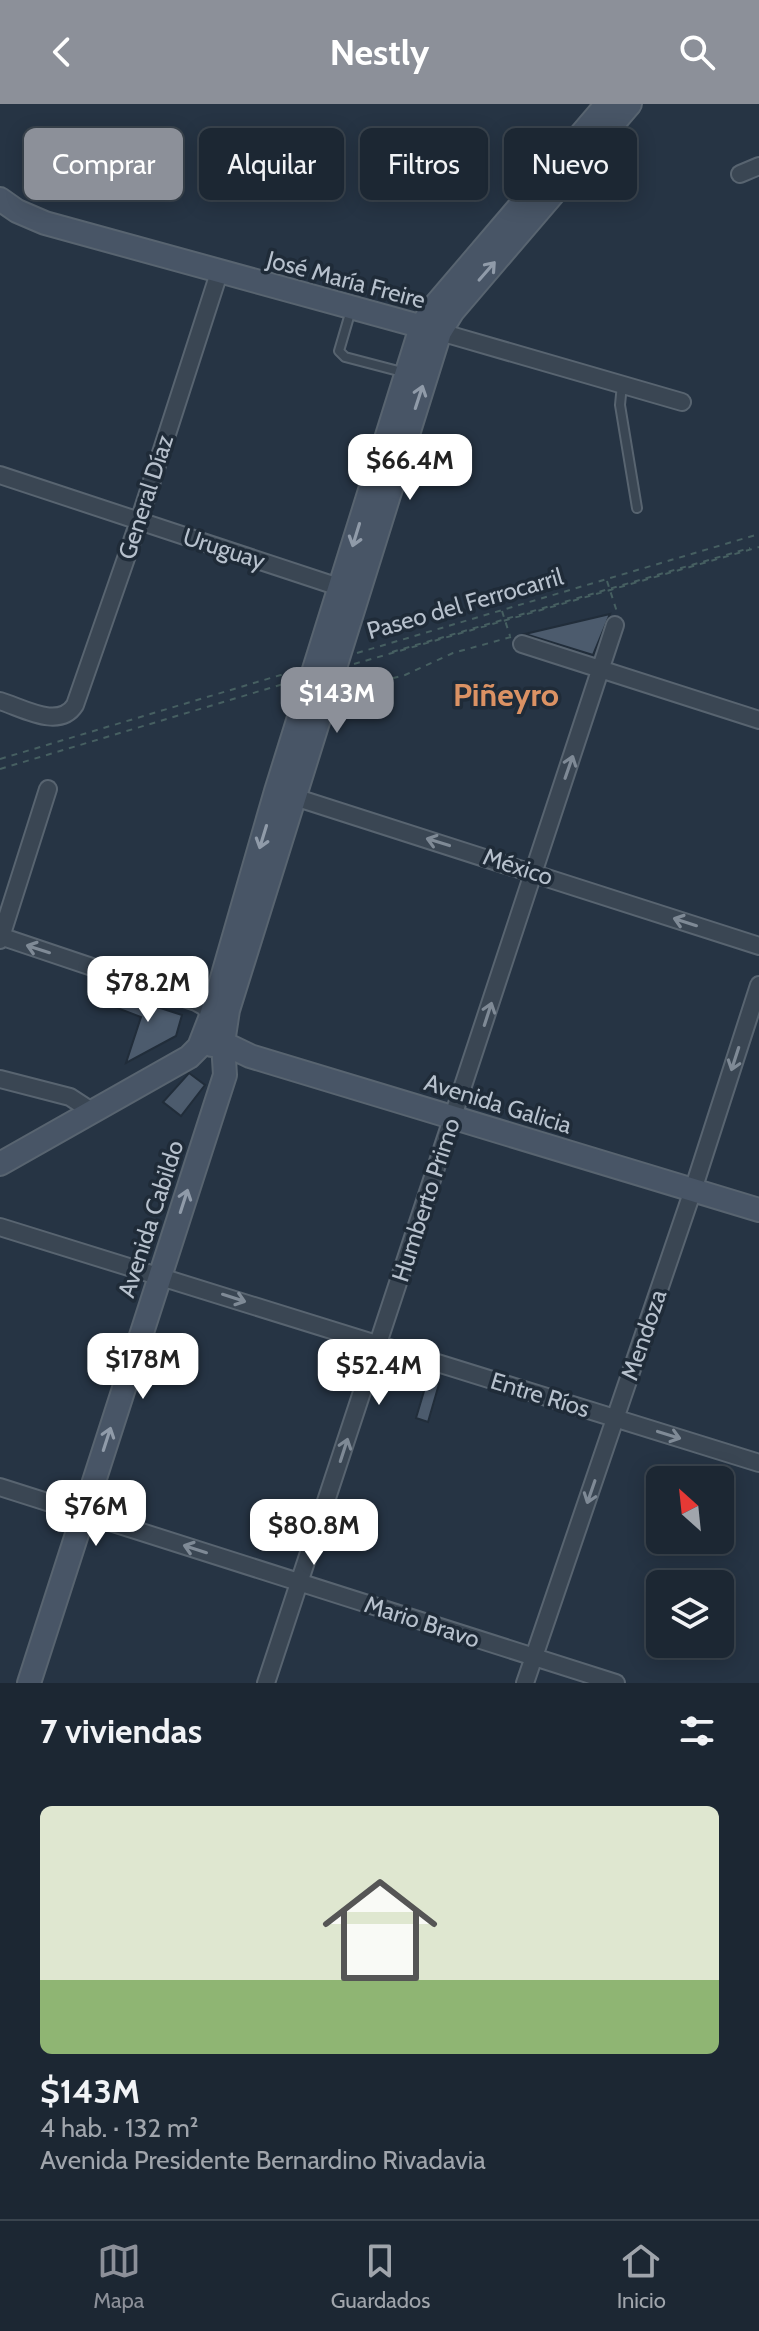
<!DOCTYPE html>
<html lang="es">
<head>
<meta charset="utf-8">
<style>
	:root { --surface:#1c2733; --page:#29333f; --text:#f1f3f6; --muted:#a0a5ac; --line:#3a444e; --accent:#8c9099 }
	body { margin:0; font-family:Cabin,sans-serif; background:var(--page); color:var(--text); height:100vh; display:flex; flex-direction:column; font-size:30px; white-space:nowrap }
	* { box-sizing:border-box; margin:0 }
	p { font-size:26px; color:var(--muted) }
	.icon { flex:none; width:44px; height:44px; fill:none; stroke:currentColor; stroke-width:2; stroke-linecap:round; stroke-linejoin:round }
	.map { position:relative; height:1579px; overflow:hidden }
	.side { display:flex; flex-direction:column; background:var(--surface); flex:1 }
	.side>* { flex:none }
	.guide { position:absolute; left:24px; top:24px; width:712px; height:72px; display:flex; gap:16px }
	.needle { width:52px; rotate:333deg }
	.buttons { position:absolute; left:646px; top:1362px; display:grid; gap:16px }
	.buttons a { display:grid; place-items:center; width:88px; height:88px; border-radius:12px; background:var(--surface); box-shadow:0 4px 20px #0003,0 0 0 2px var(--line); font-size:40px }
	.price { position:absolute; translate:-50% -68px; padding:0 18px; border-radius:16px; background:#fff; color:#222; font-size:26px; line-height:52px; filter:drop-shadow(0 2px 4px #0008) }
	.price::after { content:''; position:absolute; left:50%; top:48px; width:24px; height:18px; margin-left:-12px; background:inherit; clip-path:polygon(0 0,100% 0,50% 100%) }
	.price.on { background:var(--accent); color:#fff }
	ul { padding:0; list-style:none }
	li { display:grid; align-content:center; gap:16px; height:424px; padding:0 40px }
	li+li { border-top:2px solid var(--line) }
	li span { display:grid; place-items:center; height:248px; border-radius:12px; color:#555 }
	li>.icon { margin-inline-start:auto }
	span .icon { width:144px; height:144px; fill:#fffc; stroke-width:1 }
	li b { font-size:34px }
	h2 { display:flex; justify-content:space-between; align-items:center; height:96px; padding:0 40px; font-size:34px }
	.pill { padding:0 28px; border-radius:12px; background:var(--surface); box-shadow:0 4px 20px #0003,0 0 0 2px var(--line); font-size:28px; line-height:72px }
	.pill.on { background:var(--accent); color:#fff }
	header { display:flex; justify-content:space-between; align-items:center; height:104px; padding:0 40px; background:var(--accent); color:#fff; font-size:36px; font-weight:700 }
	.tab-bar { display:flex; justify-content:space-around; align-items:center; height:112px; border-top:2px solid var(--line); background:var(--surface); font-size:22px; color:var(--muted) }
	.tab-bar a { display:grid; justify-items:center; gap:4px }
	.tab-bar .on { color:var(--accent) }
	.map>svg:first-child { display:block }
	.building { fill:#4c5b6d; stroke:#212d3a; stroke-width:2 }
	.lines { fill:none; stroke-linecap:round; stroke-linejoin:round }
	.lane-casing { stroke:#586470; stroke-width:12 }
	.street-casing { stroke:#586470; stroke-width:20 }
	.secondary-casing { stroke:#586470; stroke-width:26 }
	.path { stroke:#465f61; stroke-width:2; stroke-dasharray:6 6; stroke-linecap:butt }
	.lane { stroke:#3a4653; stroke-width:8 }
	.street { stroke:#3a4653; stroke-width:16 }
	.secondary { stroke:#485566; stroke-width:22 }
	.oneway { stroke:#909ba9 }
	.oneway2 { stroke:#7f8a96 }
	.labels { text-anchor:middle; stroke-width:7; stroke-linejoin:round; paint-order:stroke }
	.street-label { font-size:24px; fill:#b7c1cd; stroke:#1f2b38 }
	.district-label { font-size:32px; font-weight:bold; fill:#db9264; stroke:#1f2b38 }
</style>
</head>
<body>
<header><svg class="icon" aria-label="back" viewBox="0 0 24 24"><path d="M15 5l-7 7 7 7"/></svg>Nestly<svg class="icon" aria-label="search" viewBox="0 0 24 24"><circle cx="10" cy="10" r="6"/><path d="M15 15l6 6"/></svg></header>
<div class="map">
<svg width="759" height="1579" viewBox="0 0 759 1579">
	<rect width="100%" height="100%" fill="#263444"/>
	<!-- building -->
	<path class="building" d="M 610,510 L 593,551 L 525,530 Z
		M 116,885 L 134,891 L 132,895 L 182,911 L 176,932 L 126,959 L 141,913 L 112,902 Z
		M 189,969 L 205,981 L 181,1012 L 163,998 Z
		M 427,1277 L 439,1280 L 428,1318 L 416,1314 Z"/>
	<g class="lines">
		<!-- lane casing -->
		<g class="lane-casing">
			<path id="lane" d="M 351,206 L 339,247 L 345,253 L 406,269
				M 622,280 L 620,301 L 637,404"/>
		</g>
		<!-- street casing -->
		<g class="street-casing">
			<path id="street" d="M 740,70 L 759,62
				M 440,228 L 682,298
				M 0,371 L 348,486
				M 522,540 L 759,616
				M 0,597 C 23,604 59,626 75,601 L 139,417 L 219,169
				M 285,690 L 759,842
				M 0,832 L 196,898 L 205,903 L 214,920
				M 0,836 L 48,685
				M 0,975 L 70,993 L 93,1008
				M 0,1123 L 759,1359
				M 0,1383 L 616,1579
				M 266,1579 L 615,521
				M 525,1579 L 693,1086 L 759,881"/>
		</g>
		<!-- secondary casing -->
		<g class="secondary-casing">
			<path id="secondary" d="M 0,95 L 17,107 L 45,119 L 434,226
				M 212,941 L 223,939 L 250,952 L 759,1106
				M 0,1060 L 189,953 L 199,943 L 211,912 L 276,687 L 421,223 L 432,205 L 607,0
				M 29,1579 L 225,971 L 223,939 L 228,906 L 440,228 L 453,207 L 630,0"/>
		</g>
		<!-- path -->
		<path class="path" d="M 607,477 L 617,508
			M 502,507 L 510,532
			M 392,548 L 750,444
			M 357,549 L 759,430
			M 354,560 L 759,443
			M 346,586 L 405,571 L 453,549 L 511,533
			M 0,655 L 294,567
			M 0,665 L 290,578"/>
		<!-- lane -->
		<use href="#lane" class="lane"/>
		<!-- street -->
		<use href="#street" class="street"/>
		<!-- secondary -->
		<use href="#secondary" class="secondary"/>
	</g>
	<!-- one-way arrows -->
	<defs><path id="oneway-shaft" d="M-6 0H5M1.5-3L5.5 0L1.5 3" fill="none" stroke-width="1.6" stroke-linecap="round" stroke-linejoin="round" transform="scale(2)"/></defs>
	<g class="oneway">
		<use href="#oneway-shaft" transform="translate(487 167) rotate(-49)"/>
		<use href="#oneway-shaft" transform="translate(419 293) rotate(-72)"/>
		<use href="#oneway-shaft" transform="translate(356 431) rotate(107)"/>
		<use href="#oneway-shaft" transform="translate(263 733) rotate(107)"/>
		<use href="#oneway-shaft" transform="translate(184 1097) rotate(-72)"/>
		<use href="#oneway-shaft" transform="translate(107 1335) rotate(-72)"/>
	</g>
	<g class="oneway2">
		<use href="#oneway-shaft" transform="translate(569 663) rotate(-71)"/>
		<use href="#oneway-shaft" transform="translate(438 738) rotate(-163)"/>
		<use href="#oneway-shaft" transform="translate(685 818) rotate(-162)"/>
		<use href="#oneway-shaft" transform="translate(38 845) rotate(-162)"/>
		<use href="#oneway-shaft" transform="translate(488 910) rotate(-72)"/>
		<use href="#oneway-shaft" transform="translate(735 955) rotate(108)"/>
		<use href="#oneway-shaft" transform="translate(234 1194) rotate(18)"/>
		<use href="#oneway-shaft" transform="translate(669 1331) rotate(17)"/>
		<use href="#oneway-shaft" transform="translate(344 1346) rotate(-72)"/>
		<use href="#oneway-shaft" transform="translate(591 1388) rotate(109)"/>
		<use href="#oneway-shaft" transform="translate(195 1445) rotate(-162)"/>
	</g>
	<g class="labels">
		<!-- street labels -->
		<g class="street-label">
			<text transform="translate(346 176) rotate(15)" y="8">José María Freire</text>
			<text transform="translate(146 393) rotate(-72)" y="8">General Díaz</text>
			<text transform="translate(224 445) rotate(18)" y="8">Uruguay</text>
			<text transform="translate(465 500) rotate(-16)" y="8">Paseo del Ferrocarril</text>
			<text transform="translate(518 763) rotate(18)" y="8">México</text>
			<text transform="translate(498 1000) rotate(17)" y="8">Avenida Galicia</text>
			<text transform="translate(426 1096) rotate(-72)" y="8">Humberto Primo</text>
			<text transform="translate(151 1115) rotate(-72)" y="8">Avenida Cabildo</text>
			<text transform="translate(644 1231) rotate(-71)" y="8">Mendoza</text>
			<text transform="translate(540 1291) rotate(17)" y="8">Entre Ríos</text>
			<text transform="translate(422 1518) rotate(18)" y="8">Mario Bravo</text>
		</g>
		<!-- district labels -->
		<g class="district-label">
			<text x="506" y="602">Piñeyro</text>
		</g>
	</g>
</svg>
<div class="buttons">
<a><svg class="needle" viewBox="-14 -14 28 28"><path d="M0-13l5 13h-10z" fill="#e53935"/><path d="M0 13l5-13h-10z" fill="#a0a5ac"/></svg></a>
<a><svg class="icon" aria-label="layers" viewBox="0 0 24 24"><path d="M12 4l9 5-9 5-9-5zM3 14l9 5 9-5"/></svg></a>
</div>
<b class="price" style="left:410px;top:398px">$66.4M</b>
<b class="price on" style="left:337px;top:631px">$143M</b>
<b class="price" style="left:148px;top:920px">$78.2M</b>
<b class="price" style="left:143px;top:1297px">$178M</b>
<b class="price" style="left:379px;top:1303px">$52.4M</b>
<b class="price" style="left:96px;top:1444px">$76M</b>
<b class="price" style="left:314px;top:1463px">$80.8M</b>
<div class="guide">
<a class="pill on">Comprar</a>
<a class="pill">Alquilar</a>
<a class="pill">Filtros</a>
<a class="pill">Nuevo</a>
</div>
</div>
<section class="side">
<h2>7 viviendas<svg class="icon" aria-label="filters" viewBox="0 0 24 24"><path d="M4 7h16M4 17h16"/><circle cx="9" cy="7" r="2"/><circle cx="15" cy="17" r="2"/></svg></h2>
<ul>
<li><span style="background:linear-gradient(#dfe7d0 70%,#8fb573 0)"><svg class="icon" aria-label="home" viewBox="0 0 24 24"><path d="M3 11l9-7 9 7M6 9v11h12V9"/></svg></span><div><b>$143M</b><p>4 hab. · 132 m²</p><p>Avenida Presidente Bernardino Rivadavia</p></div></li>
</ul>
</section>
<nav class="tab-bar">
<a class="on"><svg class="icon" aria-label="map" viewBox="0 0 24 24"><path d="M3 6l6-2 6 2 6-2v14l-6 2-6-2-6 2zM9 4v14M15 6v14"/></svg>Mapa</a>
<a><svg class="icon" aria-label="saved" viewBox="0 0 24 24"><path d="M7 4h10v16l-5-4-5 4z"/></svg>Guardados</a>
<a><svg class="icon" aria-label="home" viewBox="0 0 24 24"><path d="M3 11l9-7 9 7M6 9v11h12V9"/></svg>Inicio</a>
</nav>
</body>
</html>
